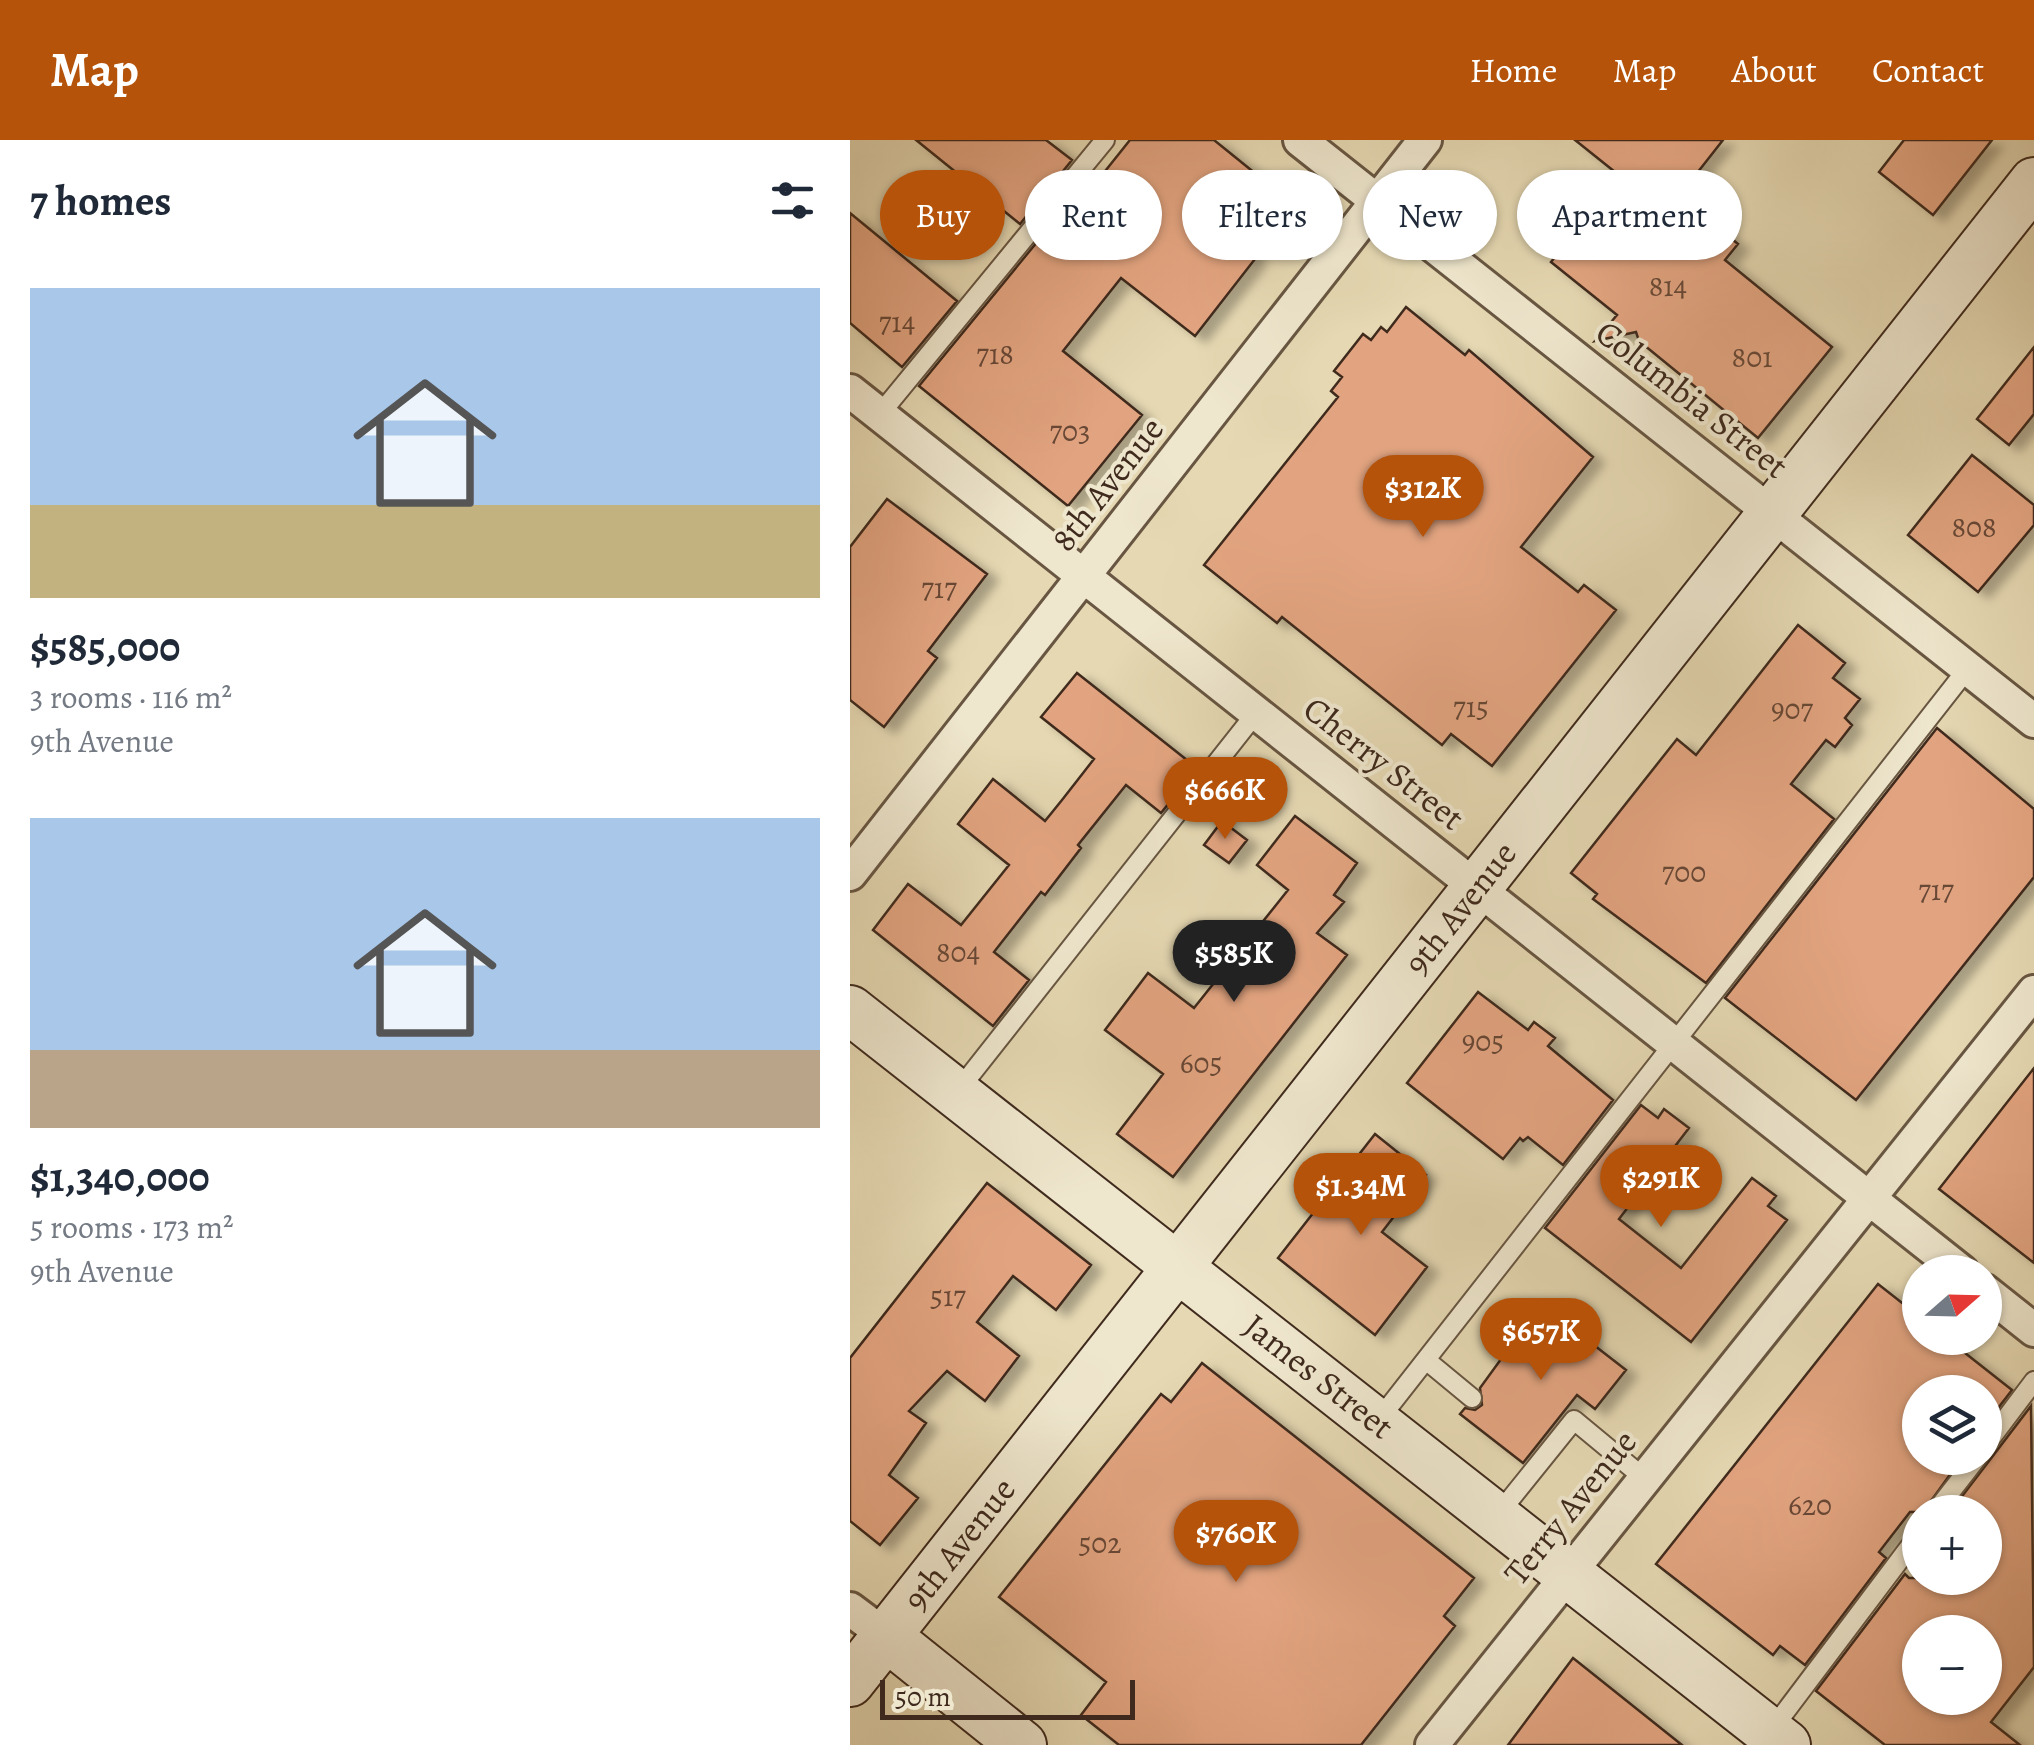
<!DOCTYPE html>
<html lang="en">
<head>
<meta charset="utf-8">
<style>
	:root { --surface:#fff; --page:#f6f6f7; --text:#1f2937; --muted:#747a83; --accent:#b45309 }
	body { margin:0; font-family:Alegreya,serif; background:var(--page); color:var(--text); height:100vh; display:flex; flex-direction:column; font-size:38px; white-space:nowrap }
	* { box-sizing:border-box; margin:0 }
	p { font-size:32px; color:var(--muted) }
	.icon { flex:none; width:55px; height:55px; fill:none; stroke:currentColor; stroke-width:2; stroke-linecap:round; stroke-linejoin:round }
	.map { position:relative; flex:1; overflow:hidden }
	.panel { display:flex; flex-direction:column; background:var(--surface); width:850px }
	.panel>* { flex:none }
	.hud { position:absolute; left:30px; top:30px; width:950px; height:90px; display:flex; gap:20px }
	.needle { width:65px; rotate:70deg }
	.controls { position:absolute; left:1052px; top:1115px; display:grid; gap:20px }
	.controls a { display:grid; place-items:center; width:100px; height:100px; border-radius:50%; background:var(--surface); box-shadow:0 2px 8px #0004; font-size:50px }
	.scale { position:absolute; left:30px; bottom:25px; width:255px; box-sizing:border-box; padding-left:10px; border:5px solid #3f2a1d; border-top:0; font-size:28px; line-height:35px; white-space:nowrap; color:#3f2a1d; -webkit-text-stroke:8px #eee6cd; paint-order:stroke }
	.price { position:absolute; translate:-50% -85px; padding:0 22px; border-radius:35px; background:var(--accent); color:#fff; font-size:32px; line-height:65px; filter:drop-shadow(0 2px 5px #0008) }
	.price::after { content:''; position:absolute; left:50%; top:60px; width:30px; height:22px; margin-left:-15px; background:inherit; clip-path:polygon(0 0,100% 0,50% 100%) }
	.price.selected { background:#222; color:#fff }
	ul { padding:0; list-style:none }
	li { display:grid; align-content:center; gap:20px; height:530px; padding:0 30px }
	li span { display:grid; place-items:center; height:310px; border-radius:0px; color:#555 }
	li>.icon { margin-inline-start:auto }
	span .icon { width:180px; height:180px; fill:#fffc; stroke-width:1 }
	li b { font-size:42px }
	h2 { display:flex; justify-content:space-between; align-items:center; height:120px; padding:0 30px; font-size:42px }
	.tag { padding:0 35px; border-radius:45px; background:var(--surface); box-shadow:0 2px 8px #0004; font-size:35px; line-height:90px }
	.tag.selected { background:var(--accent); color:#fff }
	header { display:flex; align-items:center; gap:60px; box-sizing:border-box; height:140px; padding:0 50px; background:var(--accent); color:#fff }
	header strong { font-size:48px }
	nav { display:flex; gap:55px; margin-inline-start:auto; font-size:35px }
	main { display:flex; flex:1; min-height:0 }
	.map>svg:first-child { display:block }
	.building { fill:#e2a480; stroke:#3f2a1d; stroke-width:2.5; fill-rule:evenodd; filter:url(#shadow) }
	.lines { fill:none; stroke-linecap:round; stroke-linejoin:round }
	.lane-casing { stroke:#685642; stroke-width:22 }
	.street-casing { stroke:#685642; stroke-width:38 }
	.secondary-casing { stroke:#3f2a1d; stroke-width:52 }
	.lane { stroke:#eee6cd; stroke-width:18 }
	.street { stroke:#eee6cd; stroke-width:32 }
	.secondary { stroke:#eee6cd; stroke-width:48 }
	.labels { text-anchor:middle; stroke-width:8; stroke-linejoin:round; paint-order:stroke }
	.number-label { font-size:30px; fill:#684836 }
	.street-label { font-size:35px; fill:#3f2a1d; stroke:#eee6cd }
</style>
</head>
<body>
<header>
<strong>Map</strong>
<nav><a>Home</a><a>Map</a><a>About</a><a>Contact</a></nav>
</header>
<main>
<section class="panel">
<h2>7 homes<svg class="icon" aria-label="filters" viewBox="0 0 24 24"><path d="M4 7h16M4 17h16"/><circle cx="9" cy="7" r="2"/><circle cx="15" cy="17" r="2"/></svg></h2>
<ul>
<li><span style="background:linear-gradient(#a9c7e8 70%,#c2b280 0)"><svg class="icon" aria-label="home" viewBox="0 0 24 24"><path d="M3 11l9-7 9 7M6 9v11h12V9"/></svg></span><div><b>$585,000</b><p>3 rooms · 116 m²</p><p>9th Avenue</p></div></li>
<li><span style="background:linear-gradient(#a9c7e8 75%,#b9a48a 0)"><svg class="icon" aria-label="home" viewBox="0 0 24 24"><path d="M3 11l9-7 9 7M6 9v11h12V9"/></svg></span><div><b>$1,340,000</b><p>5 rooms · 173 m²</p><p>9th Avenue</p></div></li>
</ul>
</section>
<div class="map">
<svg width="1184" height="1605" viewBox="0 0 1184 1605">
	<defs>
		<filter id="shadow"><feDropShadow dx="11" dy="6" stdDeviation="5" flood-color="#0004"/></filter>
	</defs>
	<rect width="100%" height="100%" fill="#e5d8b2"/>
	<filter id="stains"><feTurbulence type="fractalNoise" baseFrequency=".002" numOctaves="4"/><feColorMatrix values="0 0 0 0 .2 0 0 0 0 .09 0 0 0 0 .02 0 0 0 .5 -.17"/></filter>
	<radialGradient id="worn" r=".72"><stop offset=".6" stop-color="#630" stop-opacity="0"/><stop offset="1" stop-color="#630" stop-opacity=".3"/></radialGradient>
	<!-- building -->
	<path class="building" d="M 66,0 L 196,0 L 222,20 L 170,84 Z
		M 280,0 L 364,0 L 406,34 L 403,38 L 438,71 L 399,114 L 405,119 L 345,196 L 271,138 L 213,211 L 292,275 L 218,366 L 69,246 L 242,35 L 248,40 Z
		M 725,0 L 873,0 L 829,56 L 888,104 L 875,120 L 982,207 L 908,298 L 789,201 L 786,192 L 745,201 L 767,175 L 701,122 L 770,36 Z
		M 1054,0 L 1142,0 L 1083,75 L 1029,32 Z
		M 0,73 L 107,161 L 52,227 L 0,183 Z
		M 556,167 L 615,215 L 619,210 L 743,317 L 671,407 L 728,452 L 734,445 L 766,470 L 642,626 L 601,594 L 592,605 L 432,477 L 427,483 L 354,425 L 488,257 L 481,251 L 492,237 L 484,231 L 513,194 L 521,200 L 531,187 L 537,192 Z
		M 1184,207 L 1184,274 L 1159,305 L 1127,279 Z
		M 1122,315 L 1184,365 L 1184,385 L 1128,452 L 1058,395 Z
		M 37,359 L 137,434 L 78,511 L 87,518 L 34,587 L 0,560 L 0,407 Z
		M 948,485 L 995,523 L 983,538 L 1010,559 L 995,578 L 1002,585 L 985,607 L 976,600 L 941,644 L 984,679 L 856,843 L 743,759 L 747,754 L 721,733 L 827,599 L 846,615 Z
		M 227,533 L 347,628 L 311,673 L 276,645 L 228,705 L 231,708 L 195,755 L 191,752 L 144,812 L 179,840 L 143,886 L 23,790 L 58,744 L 111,785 L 159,725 L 108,684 L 143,639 L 195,681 L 212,660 L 244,619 L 191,577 Z
		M 1087,588 L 1184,669 L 1184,737 L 1006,960 L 875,858 Z
		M 445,676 L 507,723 L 484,755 L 494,762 L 467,793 L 497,815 L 323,1037 L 267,994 L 313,934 L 255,890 L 298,833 L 344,868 L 438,750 L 407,725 Z
		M 372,681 L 397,700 L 379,723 L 354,705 Z
		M 628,852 L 678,890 L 684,882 L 705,898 L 698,906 L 763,960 L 713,1025 L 678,997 L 673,1001 L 670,998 L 653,1019 L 557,943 Z
		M 1184,928 L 1184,1123 L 1089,1049 Z
		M 791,965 L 808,978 L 814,969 L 839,988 L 769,1079 L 831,1128 L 902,1038 L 926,1056 L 918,1066 L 937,1080 L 841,1202 L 695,1088 Z
		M 525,994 L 576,1035 L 532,1092 L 577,1127 L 525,1195 L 428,1118 Z
		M 137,1043 L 241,1125 L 206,1170 L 163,1136 L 127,1182 L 169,1216 L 135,1261 L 97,1231 L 59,1271 L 76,1283 L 39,1335 L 68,1358 L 30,1405 L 0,1381 L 0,1218 Z
		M 1028,1144 L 1070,1177 L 1070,1198 L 1096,1198 L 1162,1250 L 1135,1285 L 1135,1252 L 1070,1252 L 1070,1318 L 1112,1318 L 1073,1372 L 1060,1372 L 1029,1412 L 1036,1418 L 955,1525 L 930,1506 L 923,1515 L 806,1424 Z
		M 691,1164 L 776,1230 L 745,1269 L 727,1255 L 673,1323 L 610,1274 L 615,1268 L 625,1270 L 632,1265 L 630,1248 Z
		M 352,1223 L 624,1438 L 594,1476 L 605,1486 L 511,1605 L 269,1605 L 231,1575 L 256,1542 L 149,1457 L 311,1254 L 321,1262 Z
		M 1181,1266 L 1184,1527 L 1141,1582 L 1170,1605 L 1035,1605 L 966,1551 L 1055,1434 L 1059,1438 L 1135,1438 L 1135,1372 L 1100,1372 ZM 1070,1492 L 1135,1492 L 1135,1558 L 1070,1558 Z
		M 723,1518 L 832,1605 L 658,1605 Z"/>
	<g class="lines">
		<!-- lane casing -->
		<g class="lane-casing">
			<path id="lane" d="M 30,274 L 255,0
				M 107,952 L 406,573
				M 576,1220 L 622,1258
				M 527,1282 L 1118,528
				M 1135,1306 L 1184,1241
				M 1085,1372 L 1127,1318
				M 646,1377 L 724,1280 L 794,1338
				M 920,1592 L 1070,1393"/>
		</g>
		<!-- street casing -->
		<g class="street-casing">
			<path id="street" d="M 450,0 L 1184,581
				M 0,251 L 1112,1132
				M 0,734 L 575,0
				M 1135,1151 L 1184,1190
				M 0,1469 L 36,1496
				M 582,1605 L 1184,852"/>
		</g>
		<!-- secondary casing -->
		<g class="secondary-casing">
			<path id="secondary" d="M 0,870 L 936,1605
				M 36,1496 L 172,1605
				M 0,1542 L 1184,42"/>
		</g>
		<!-- lane -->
		<use href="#lane" class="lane"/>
		<!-- street -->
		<use href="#street" class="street"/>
		<!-- secondary -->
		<use href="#secondary" class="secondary"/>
	</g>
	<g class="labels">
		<!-- number labels -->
		<g class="number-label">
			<text x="818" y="156">814</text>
			<text x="47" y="192">714</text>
			<text x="145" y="224">718</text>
			<text x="902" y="227">801</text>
			<text x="220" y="301">703</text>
			<text x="1124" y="397">808</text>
			<text x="89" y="458">717</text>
			<text x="621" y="577">715</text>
			<text x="942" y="579">907</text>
			<text x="834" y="742">700</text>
			<text x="1086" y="760">717</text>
			<text x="108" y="822">804</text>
			<text x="633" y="911">905</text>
			<text x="351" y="933">605</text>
			<text x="98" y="1166">517</text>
			<text x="960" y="1375">620</text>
			<text x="250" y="1413">502</text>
		</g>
		<!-- street labels -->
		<g class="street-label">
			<text transform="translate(842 259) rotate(38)" y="12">Columbia Street</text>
			<text transform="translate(257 344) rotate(-52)" y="12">8th Avenue</text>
			<text transform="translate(534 623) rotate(38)" y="12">Cherry Street</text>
			<text transform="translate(610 768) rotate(-52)" y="12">9th Avenue</text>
			<text transform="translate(469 1236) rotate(38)" y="12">James Street</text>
			<text transform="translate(720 1367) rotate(-51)" y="12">Terry Avenue</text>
			<text transform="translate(109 1404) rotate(-52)" y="12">9th Avenue</text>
		</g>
	</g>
	<rect width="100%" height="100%" filter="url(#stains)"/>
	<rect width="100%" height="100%" fill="url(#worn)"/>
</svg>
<div class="controls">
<a><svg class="needle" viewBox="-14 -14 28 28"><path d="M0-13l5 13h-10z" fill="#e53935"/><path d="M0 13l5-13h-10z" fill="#747a83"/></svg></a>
<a><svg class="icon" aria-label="layers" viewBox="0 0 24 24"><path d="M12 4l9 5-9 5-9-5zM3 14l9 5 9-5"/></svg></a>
<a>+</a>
<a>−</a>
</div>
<div class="scale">50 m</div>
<b class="price" style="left:573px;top:400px">$312K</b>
<b class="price" style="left:375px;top:702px">$666K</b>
<b class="price selected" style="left:384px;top:865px">$585K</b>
<b class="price" style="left:811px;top:1090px">$291K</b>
<b class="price" style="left:511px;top:1098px">$1.34M</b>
<b class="price" style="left:691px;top:1243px">$657K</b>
<b class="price" style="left:386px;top:1445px">$760K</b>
<div class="hud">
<a class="tag selected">Buy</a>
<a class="tag">Rent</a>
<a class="tag">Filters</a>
<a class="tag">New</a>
<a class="tag">Apartment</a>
</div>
</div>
</main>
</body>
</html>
